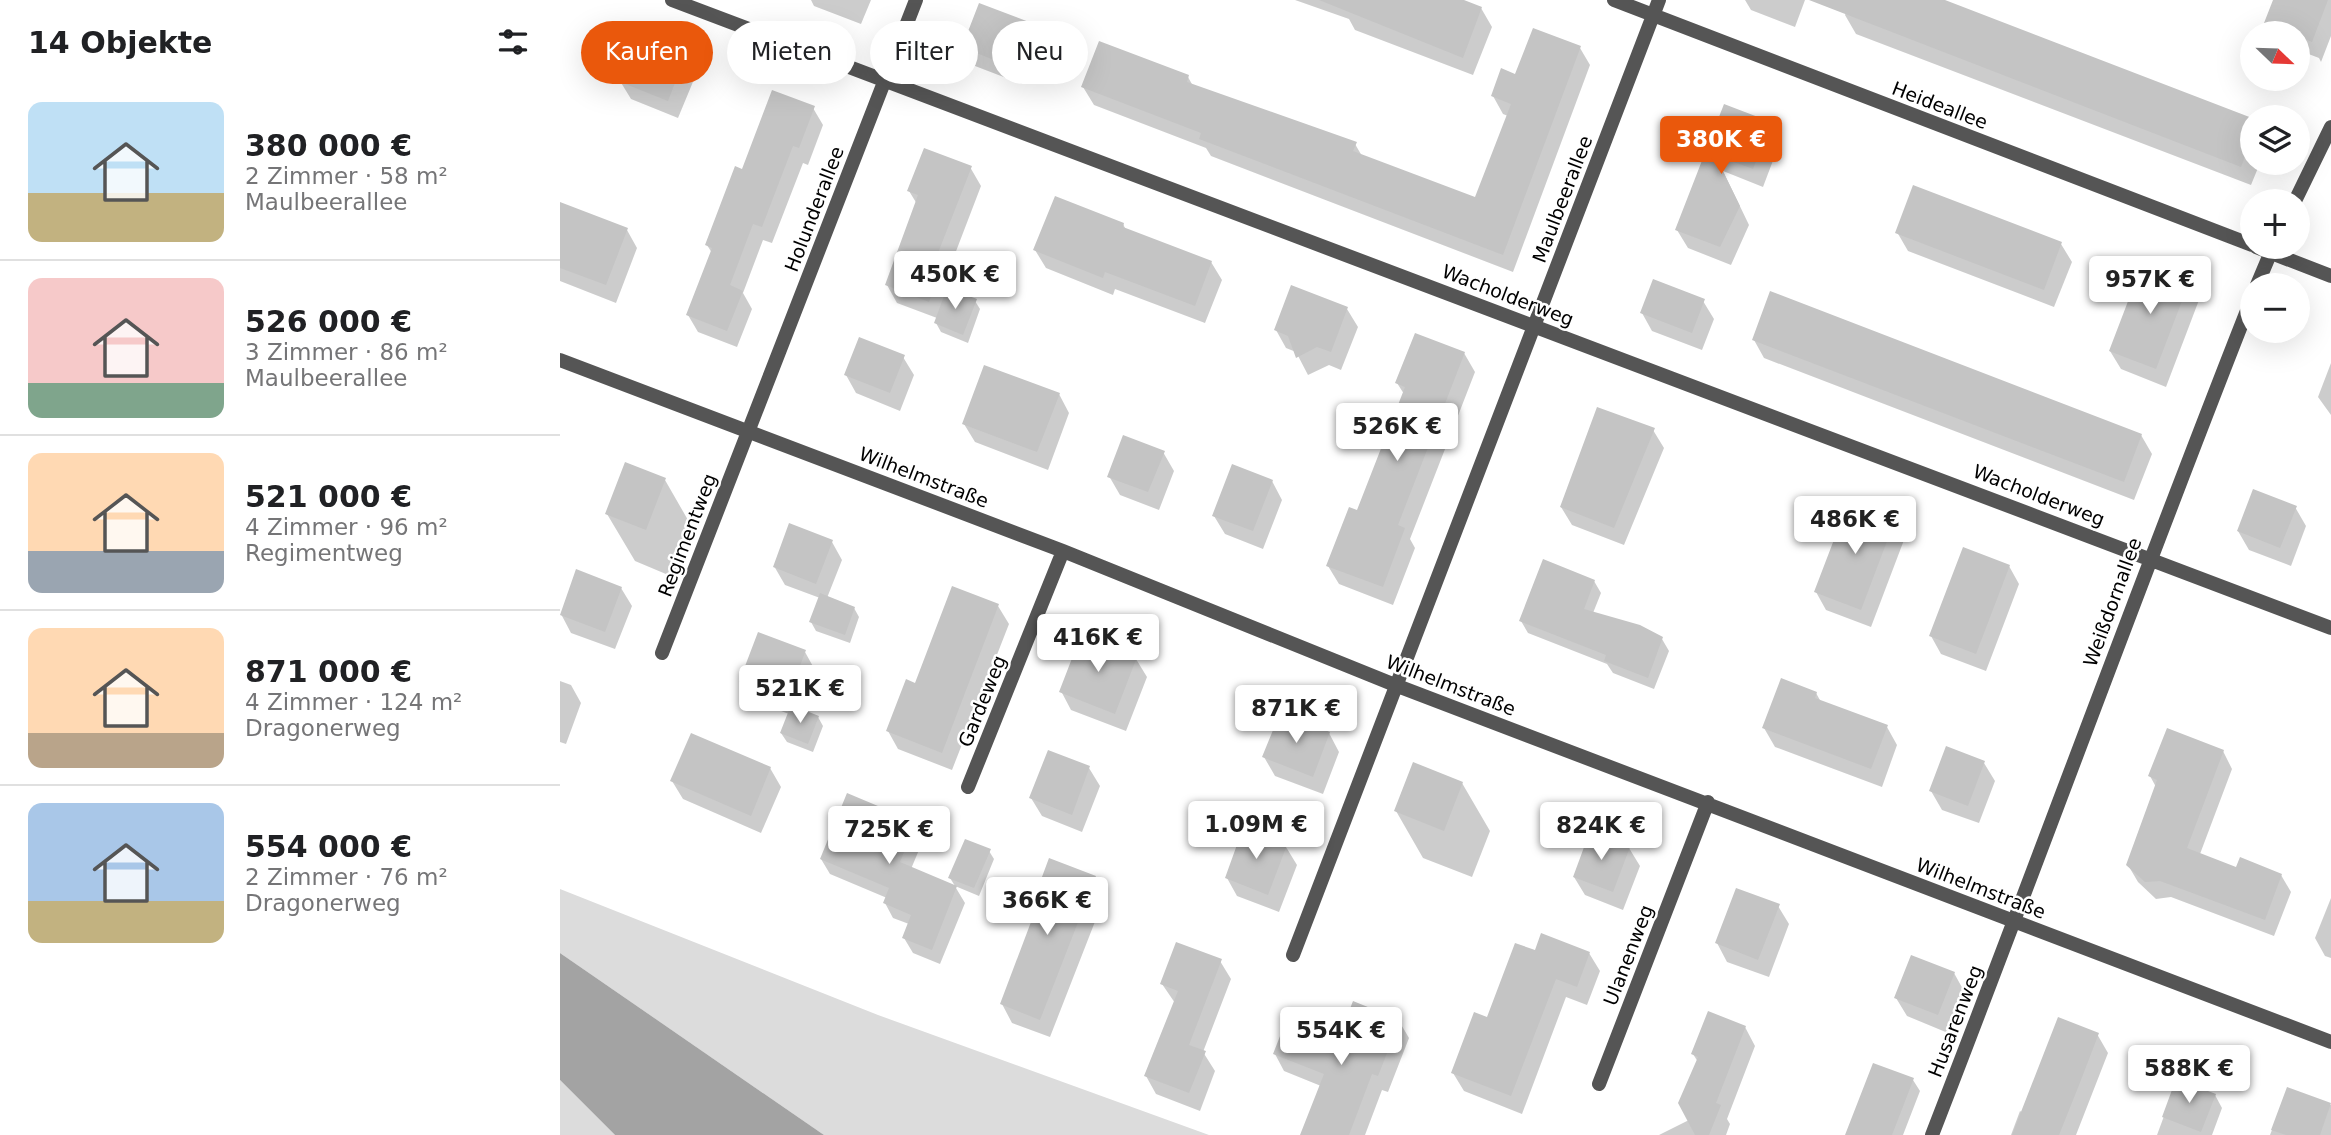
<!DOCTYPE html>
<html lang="de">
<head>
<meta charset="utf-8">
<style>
	:root { --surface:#fff; --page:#f2f2f2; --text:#202124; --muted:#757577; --line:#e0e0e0; --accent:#ea580c }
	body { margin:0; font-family:"DejaVu Sans",sans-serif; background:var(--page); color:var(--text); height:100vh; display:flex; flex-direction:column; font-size:26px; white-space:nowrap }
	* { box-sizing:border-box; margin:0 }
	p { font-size:23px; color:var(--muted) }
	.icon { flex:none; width:38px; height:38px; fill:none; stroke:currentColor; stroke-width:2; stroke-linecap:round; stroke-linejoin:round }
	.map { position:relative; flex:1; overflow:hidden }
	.details { display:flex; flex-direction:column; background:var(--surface); width:560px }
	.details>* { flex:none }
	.hud { position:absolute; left:21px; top:21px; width:665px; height:63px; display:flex; gap:14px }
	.needle { width:46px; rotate:113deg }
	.tools { position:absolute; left:1680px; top:21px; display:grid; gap:14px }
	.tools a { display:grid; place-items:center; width:70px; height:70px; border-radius:50%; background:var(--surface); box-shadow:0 7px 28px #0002; font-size:35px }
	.price { position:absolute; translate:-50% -60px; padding:0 16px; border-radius:7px; background:#fff; color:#222; font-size:23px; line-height:46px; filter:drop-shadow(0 2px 4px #0008) }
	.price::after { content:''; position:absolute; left:50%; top:42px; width:21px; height:16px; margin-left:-10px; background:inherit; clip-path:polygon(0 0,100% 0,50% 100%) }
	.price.current { background:var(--accent); color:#fff }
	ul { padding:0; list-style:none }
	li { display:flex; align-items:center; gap:21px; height:175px; padding:0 28px }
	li+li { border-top:2px solid var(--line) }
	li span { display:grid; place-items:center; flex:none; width:196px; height:140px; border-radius:14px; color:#555 }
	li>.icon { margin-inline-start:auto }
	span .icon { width:84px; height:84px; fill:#fffc; stroke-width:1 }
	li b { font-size:30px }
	h2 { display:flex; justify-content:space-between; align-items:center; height:84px; padding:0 28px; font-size:30px }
	.chip { padding:0 24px; border-radius:32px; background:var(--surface); box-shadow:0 7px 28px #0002; font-size:24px; line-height:63px }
	.chip.current { background:var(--accent); color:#fff }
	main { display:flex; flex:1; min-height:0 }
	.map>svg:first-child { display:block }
	.green { fill:#dcdcdc }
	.water { fill:#a3a3a3 }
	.shadow { fill:#0003 }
	.building { fill:#c4c4c4 }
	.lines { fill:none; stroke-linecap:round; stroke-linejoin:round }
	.minor { stroke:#555; stroke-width:14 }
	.labels { text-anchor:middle; stroke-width:5; stroke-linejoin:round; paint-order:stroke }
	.street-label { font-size:19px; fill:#000; stroke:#fff }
</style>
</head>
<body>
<main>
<section class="details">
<h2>14 Objekte<svg class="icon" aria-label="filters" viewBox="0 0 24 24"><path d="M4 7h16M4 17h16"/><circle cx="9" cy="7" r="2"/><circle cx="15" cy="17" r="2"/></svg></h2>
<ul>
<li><span style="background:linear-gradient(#bfe0f5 65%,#c2b280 0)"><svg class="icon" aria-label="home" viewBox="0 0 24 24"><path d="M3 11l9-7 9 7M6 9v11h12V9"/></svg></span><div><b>380 000 €</b><p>2 Zimmer · 58 m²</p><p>Maulbeerallee</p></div></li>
<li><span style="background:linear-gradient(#f6c9c9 75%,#7fa58c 0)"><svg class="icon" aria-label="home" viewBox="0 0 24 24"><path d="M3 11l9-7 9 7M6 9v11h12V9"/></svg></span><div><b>526 000 €</b><p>3 Zimmer · 86 m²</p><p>Maulbeerallee</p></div></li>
<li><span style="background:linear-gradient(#ffd9b3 70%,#9aa5b1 0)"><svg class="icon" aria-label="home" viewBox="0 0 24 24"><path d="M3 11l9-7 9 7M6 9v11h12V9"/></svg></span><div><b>521 000 €</b><p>4 Zimmer · 96 m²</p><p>Regimentweg</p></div></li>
<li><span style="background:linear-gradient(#ffd9b3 75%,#b9a48a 0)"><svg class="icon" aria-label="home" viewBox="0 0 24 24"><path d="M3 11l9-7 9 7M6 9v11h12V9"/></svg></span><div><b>871 000 €</b><p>4 Zimmer · 124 m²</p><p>Dragonerweg</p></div></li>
<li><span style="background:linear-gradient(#a9c7e8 70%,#c2b280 0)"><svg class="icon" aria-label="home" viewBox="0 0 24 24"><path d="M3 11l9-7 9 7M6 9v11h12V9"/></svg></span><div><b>554 000 €</b><p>2 Zimmer · 76 m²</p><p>Dragonerweg</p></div></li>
</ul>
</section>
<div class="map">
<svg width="1771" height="1135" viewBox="0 0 1771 1135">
	<rect width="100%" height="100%" fill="#fff"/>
	<!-- green -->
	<path class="green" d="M 0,889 L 318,1015 L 649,1135 L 264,1135 L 0,953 Z
		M 0,1080 L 55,1135 L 0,1135 Z"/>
	<!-- water -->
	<path class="water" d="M 0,953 L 264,1135 L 55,1135 L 0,1080 Z"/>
	<!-- shadow -->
	<path class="shadow" d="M 251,0 L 311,0 L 301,24 L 254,6 Z
		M 735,0 L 899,0 L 921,8 L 932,27 L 913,75 L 795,30 L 789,19 Z
		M 1185,0 L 1245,0 L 1235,27 L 1191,10 Z
		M 1291,0 L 1380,0 L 1692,120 L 1692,163 L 1700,163 L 1691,185 L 1296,34 L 1285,15 Z
		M 1715,0 L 1771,0 L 1771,36 L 1761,62 L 1759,58 L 1738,50 L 1738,33 L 1712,33 L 1706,23 Z
		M 468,23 L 478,42 L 462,84 L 415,66 L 404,47 Z
		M 1020,48 L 1030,65 L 953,272 L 651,156 L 646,148 L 534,105 L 523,87 L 628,77 L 633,86 L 795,144 L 802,156 L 916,200 L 948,116 L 943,114 L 933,96 L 956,76 Z
		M 124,59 L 135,77 L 118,118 L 71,99 L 60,81 Z
		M 1165,106 L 1210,124 L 1220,142 L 1203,187 L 1163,171 L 1189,225 L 1171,265 L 1128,248 L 1117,230 Z
		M 253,108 L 263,125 L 248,165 L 243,163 L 212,243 L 203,240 L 183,293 L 192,309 L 177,347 L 138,332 L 128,315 L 152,253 L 147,245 L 183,171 Z
		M 410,167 L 421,186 L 390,267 L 395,275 L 390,291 L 415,301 L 420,309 L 408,343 L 381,332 L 376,323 L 377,318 L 337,303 L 327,285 L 357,204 L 349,191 Z
		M 0,204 L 67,230 L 77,248 L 56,303 L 0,281 Z
		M 563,224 L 566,230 L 651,262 L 662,280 L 645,323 L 555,289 L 553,295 L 486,268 L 475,250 Z
		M 1337,232 L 1501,244 L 1512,262 L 1494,307 L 1348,251 Z
		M 1629,281 L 1639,300 L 1606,387 L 1561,369 L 1550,351 Z
		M 1143,301 L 1154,319 L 1142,350 L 1092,331 L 1082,313 Z
		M 787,309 L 798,327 L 781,370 L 769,365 L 748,375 L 736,352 L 726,348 L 716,330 Z
		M 1194,340 L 1581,435 L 1592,454 L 1574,500 L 1204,358 Z
		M 904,353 L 915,372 L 850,539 L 855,548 L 833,605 L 779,584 L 768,566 L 798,512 L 844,394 L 837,383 Z
		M 343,357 L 354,375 L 340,411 L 296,393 L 286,375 Z
		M 1771,363 L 1771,415 L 1758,397 Z
		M 499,394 L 509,413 L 488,470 L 415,442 L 404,424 Z
		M 1093,430 L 1104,448 L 1064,545 L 1012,525 L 1001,507 Z
		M 603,452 L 614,471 L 599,510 L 560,495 L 549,476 Z
		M 105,480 L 132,527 L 113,577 L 75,561 L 47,514 Z
		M 712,481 L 722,500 L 703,549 L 665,534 L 654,516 Z
		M 1735,507 L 1746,526 L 1731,566 L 1689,550 L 1678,531 Z
		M 1334,522 L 1344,540 L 1311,627 L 1266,610 L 1256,592 Z
		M 272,542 L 282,560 L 267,598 L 294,608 L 299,617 L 290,643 L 256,631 L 251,622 L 260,598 L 225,585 L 214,566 Z
		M 1449,566 L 1459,584 L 1426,671 L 1381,654 L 1371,636 Z
		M 1034,581 L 1041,593 L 1033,613 L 1102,639 L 1109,651 L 1094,689 L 1053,673 L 1047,664 L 968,633 L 961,621 Z
		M 61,588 L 72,606 L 55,649 L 11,633 L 1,614 Z
		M 438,606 L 449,624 L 392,770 L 338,749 L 328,731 L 356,685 Z
		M 245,652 L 255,670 L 240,710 L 258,717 L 263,726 L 253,752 L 227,742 L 221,733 L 229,714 L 192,700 L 181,681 Z
		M 576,659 L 587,677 L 566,731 L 511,710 L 501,691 Z
		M 0,681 L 11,685 L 21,703 L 6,744 L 0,742 Z
		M 1256,693 L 1261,702 L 1327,727 L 1337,745 L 1322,787 L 1215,747 L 1204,728 Z
		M 769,733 L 779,752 L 763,794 L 715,776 L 704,757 Z
		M 1663,751 L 1672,769 L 1640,854 L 1677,869 L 1721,875 L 1731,892 L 1714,936 L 1611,897 L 1596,899 L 1578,882 L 1568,865 L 1596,787 L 1590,776 Z
		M 1424,763 L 1435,781 L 1419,823 L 1382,810 L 1371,791 Z
		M 210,768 L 221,787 L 201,833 L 123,799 L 112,781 Z
		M 529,768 L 540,786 L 522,832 L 482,816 L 471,798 Z
		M 902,783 L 930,831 L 912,877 L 863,858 L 836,811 Z
		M 355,823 L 364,838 L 351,869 L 396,888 L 405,903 L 380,964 L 353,953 L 344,938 L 349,924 L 333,918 L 325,903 L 327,898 L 270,874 L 261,859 Z
		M 726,847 L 737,865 L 719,912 L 677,896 L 667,878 Z
		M 1069,848 L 1080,866 L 1063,910 L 1025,895 L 1014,877 Z
		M 429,851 L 434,859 L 419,896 L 395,886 L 390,878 Z
		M 535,877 L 545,896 L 490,1037 L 452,1023 L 442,1004 L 475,918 L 471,911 Z
		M 1771,898 L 1771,958 L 1765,956 L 1755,938 Z
		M 1218,906 L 1229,924 L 1209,977 L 1167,962 L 1157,943 Z
		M 976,952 L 1029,953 L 1040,971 L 1027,1005 L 1006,997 L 962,1114 L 904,1091 L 893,1073 Z
		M 660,961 L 671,979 L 643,1052 L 655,1071 L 640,1111 L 596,1094 L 586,1076 L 615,1003 L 602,984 Z
		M 1394,973 L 1404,991 L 1388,1033 L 1347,1016 L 1336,998 Z
		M 839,1021 L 849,1038 L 828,1092 L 822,1090 L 805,1135 L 742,1135 L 761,1086 L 724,1071 L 715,1054 L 776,1049 Z
		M 1185,1027 L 1195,1046 L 1167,1119 L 1170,1124 L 1166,1135 L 1099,1135 L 1129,1120 L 1138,1062 L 1133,1054 Z
		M 1537,1034 L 1548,1053 L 1516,1135 L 1451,1135 L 1460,1111 L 1463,1113 Z
		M 1353,1080 L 1360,1091 L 1343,1135 L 1286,1135 Z
		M 1617,1081 L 1655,1095 L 1662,1108 L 1652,1135 L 1597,1135 Z
		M 1728,1089 L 1771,1105 L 1771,1135 L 1710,1135 Z"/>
	<!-- building -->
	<path class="building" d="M 759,0 L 904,0 L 922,7 L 903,58 Z
		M 1249,0 L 1385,0 L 1692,118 L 1692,137 L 1681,167 Z
		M 1713,0 L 1768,0 L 1752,42 L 1738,36 L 1738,33 L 1704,23 Z
		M 419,3 L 469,22 L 451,67 L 402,47 Z
		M 973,28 L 1021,46 L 943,255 L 639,139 L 641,133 L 521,87 L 539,41 L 629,75 L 627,82 L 797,142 L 793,151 L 915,197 L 951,104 L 931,96 L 941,68 L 955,74 Z
		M 75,38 L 125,57 L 108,101 L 58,81 Z
		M 212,90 L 255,106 L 239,148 L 233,146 L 202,227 L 193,224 L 170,285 L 183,291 L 167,331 L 126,315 L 152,248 L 145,245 L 175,166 L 182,169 Z
		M 1164,104 L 1211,122 L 1193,169 L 1155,155 L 1180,206 L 1160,247 L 1115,230 Z
		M 364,148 L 412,166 L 378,253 L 386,256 L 369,302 L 325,285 L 358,195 L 347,191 Z
		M 1353,185 L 1502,242 L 1484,290 L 1335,233 Z
		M 495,196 L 564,223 L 563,227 L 652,261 L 635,306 L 545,272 L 543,278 L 473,250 Z
		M 0,202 L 68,228 L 46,285 L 0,268 Z
		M 1583,262 L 1630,280 L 1596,369 L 1549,351 Z
		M 1093,279 L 1145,299 L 1132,333 L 1080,313 Z
		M 731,285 L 788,307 L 771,352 L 757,347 L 736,358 L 728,336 L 714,330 Z
		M 387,288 L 417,299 L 403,335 L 374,323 Z
		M 1210,291 L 1582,434 L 1564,482 L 1192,340 Z
		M 855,333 L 905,352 L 838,525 L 845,528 L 823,587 L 766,566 L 789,507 L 797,510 L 845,387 L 835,383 Z
		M 299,337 L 345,355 L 330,393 L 284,375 Z
		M 424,365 L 500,393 L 477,452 L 402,424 Z
		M 1037,407 L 1095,428 L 1054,528 L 1000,507 Z
		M 563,435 L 605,451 L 588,492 L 547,477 Z
		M 65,462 L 106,478 L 86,530 L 45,514 Z
		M 672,464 L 713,480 L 693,531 L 652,516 Z
		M 1693,489 L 1737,506 L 1720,548 L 1677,531 Z
		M 1288,503 L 1335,520 L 1301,610 L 1254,592 Z
		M 229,523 L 273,540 L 256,584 L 213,567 Z
		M 1403,547 L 1450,565 L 1416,654 L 1369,636 Z
		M 983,559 L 1035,580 L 1024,609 L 1080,625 L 1103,637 L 1088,678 L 1044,661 L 1046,655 L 959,621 Z
		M 16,569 L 62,587 L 45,632 L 0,615 Z
		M 392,586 L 439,604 L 382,753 L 326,731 L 346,679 L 355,683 Z
		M 260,593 L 295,607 L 285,635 L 249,622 Z
		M 198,632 L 246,650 L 227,700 L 179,682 Z
		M 521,635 L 577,657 L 555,714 L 499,692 Z
		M 1221,678 L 1257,692 L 1255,698 L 1328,725 L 1311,769 L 1202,728 Z
		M 231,705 L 259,716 L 248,744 L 220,733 Z
		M 720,713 L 770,732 L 753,777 L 702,757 Z
		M 1607,728 L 1664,750 L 1627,848 L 1676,867 L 1680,857 L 1722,874 L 1705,920 L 1600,881 L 1585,882 L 1566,865 L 1597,780 L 1588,776 Z
		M 131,733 L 211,767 L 191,816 L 110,781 Z
		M 1386,746 L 1425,761 L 1408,806 L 1369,791 Z
		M 488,750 L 530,766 L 512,815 L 469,798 Z
		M 853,762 L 903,782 L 884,831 L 834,811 Z
		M 287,793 L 356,822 L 340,862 L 397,886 L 372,950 L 342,938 L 351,915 L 323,903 L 329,888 L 260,859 Z
		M 683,828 L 727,845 L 708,895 L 665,878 Z
		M 1030,831 L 1070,847 L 1053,892 L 1013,877 Z
		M 405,839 L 431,849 L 414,888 L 388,878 Z
		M 489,858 L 536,876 L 480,1020 L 440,1004 L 474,914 L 469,912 Z
		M 1176,888 L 1220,904 L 1198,960 L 1155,943 Z
		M 981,933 L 1030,952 L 1017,987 L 996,979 L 951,1096 L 891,1073 L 914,1012 L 927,1017 L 955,943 L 975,950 Z
		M 616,942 L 662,959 L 629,1045 L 646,1051 L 629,1093 L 584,1076 L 618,991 L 600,984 Z
		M 1351,955 L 1395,972 L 1378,1015 L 1334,998 Z
		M 793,1001 L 840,1020 L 818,1076 L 812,1074 L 789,1135 L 740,1135 L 764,1074 L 713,1054 L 724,1026 L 775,1047 Z
		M 1148,1011 L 1186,1026 L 1156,1103 L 1161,1105 L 1149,1135 L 1135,1135 L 1118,1103 L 1138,1057 L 1131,1054 Z
		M 1498,1017 L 1539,1033 L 1519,1085 L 1499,1135 L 1452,1135 Z
		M 1313,1063 L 1354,1078 L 1332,1135 L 1285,1135 Z
		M 1616,1079 L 1656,1094 L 1641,1132 L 1602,1117 Z
		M 1727,1087 L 1771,1103 L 1760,1135 L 1726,1135 L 1711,1130 Z"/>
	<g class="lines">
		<!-- minor -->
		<path class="minor" d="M 112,0 L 1771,628
			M 1054,0 L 1692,245
			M 1735,201 L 1771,127
			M 1696,247 L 1771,276
			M 1697,285 L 1713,247
			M 0,360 L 503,551 L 835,685 L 1771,1042
			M 102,653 L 356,0
			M 408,787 L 503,551
			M 733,955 L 1099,0
			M 1039,1084 L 1148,802
			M 1372,1135 C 1480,857 1582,576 1692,298"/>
	</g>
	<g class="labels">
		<!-- street labels -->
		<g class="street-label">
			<text transform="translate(1380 105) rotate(21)" y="7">Heideallee</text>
			<text transform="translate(1002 199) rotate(-69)" y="7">Maulbeerallee</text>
			<text transform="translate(254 209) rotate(-69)" y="7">Holunderallee</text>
			<text transform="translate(948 295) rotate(21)" y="7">Wacholderweg</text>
			<text transform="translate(364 477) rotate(21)" y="7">Wilhelmstraße</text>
			<text transform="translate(1479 495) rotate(21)" y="7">Wacholderweg</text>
			<text transform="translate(127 535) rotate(-69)" y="7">Regimentweg</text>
			<text transform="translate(1552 602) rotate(-70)" y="7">Weißdornallee</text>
			<text transform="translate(891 685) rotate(21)" y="7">Wilhelmstraße</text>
			<text transform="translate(422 701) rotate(-68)" y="7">Gardeweg</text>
			<text transform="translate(1421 888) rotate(21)" y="7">Wilhelmstraße</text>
			<text transform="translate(1068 955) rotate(-69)" y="7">Ulanenweg</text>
			<text transform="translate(1395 1021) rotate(-69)" y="7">Husarenweg</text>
		</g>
	</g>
</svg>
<div class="tools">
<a><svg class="needle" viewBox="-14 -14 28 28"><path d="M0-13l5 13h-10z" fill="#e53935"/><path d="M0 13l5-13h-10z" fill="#757577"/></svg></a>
<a><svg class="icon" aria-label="layers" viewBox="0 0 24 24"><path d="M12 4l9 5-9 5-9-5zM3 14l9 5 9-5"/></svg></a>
<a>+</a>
<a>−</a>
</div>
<b class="price current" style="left:1161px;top:176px">380K €</b>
<b class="price" style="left:395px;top:311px">450K €</b>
<b class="price" style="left:1590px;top:316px">957K €</b>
<b class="price" style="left:837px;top:463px">526K €</b>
<b class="price" style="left:1295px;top:556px">486K €</b>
<b class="price" style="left:538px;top:674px">416K €</b>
<b class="price" style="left:240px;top:725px">521K €</b>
<b class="price" style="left:736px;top:745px">871K €</b>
<b class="price" style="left:696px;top:861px">1.09M €</b>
<b class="price" style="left:1041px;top:862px">824K €</b>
<b class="price" style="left:329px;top:866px">725K €</b>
<b class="price" style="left:487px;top:937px">366K €</b>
<b class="price" style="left:781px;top:1067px">554K €</b>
<b class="price" style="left:1629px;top:1105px">588K €</b>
<div class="hud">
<a class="chip current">Kaufen</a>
<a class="chip">Mieten</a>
<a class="chip">Filter</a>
<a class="chip">Neu</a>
</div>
</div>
</main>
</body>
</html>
